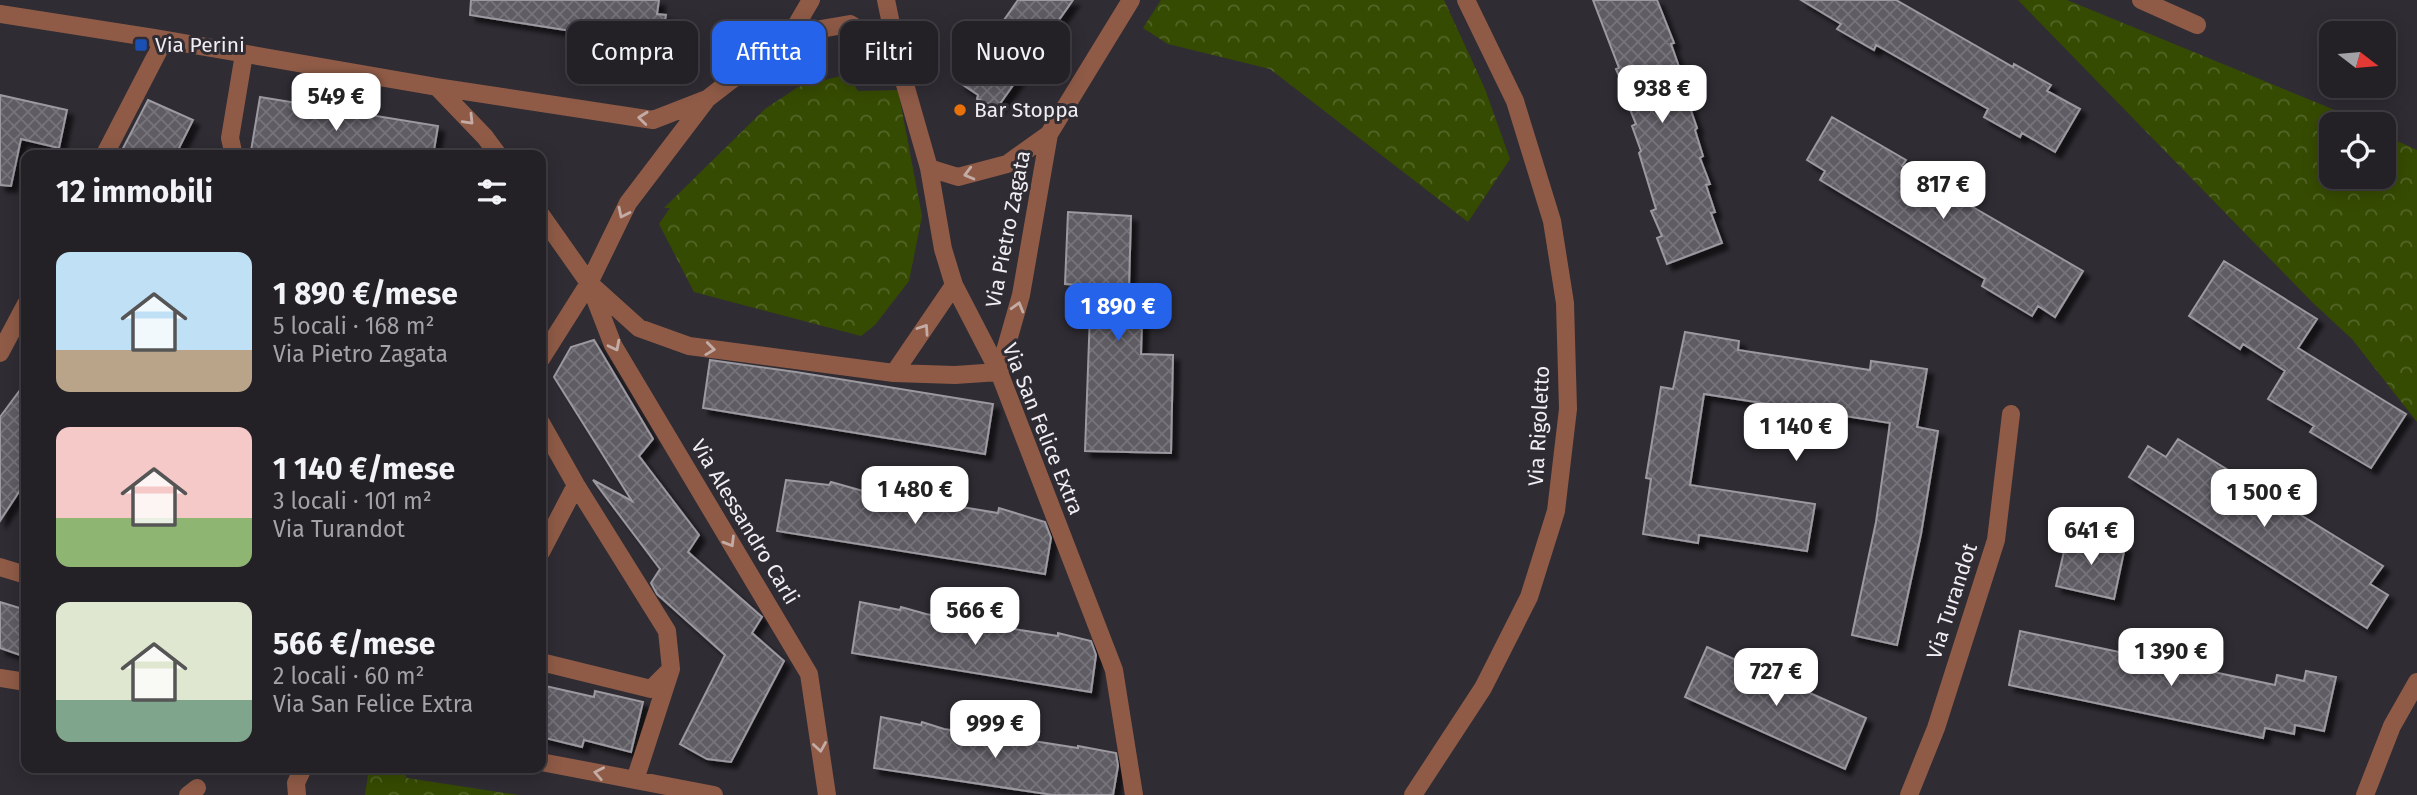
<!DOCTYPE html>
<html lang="it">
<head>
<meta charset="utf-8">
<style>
	:root { --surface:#232126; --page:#2b292e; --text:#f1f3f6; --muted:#a3a3a7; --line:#403e43; --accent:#2563eb }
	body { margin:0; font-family:"Fira Sans",sans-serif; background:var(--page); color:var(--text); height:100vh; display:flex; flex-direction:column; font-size:26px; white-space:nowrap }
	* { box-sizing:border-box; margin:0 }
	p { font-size:23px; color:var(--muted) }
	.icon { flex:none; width:38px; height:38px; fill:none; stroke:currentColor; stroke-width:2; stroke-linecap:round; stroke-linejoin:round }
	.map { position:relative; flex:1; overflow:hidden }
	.drawer { position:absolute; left:21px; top:150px; width:525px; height:623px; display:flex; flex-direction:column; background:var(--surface); border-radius:14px; box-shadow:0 4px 18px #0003,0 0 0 2px var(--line) }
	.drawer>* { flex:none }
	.banner { position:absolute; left:567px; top:21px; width:665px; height:63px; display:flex; gap:14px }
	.needle { width:46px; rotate:106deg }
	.controls { position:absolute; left:2319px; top:21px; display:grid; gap:14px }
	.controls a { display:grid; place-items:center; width:77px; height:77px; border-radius:14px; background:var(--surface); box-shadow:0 4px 18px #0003,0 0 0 2px var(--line); font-size:35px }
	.price { position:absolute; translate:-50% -60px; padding:0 16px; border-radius:14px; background:#fff; color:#222; font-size:23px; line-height:46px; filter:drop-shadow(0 2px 4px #0008) }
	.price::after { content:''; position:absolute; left:50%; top:42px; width:21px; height:16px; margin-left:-10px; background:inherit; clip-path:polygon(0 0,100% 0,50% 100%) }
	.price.current { background:var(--accent); color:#fff }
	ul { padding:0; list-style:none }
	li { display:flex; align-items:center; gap:21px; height:175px; padding:0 35px }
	li span { display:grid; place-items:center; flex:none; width:196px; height:140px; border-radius:14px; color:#555 }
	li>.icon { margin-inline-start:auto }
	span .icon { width:84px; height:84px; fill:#fffc; stroke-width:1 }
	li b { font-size:30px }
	h2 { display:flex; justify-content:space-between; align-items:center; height:84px; padding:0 35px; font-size:30px }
	.tag { padding:0 24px; border-radius:14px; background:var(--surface); box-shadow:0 4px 18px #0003,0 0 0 2px var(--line); font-size:24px; line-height:63px }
	.tag.current { background:var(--accent); color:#fff }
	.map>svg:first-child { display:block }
	.park { fill:url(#park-crowns) }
	.building { fill:url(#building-cross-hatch); stroke:#9c99a1; stroke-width:2; filter:url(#shadow) }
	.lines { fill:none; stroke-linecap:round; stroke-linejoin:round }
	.minor { stroke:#8f5b47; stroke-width:18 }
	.oneway { stroke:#c4aca6 }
	.transit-dot { fill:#1a4fb4; stroke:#2f2c33; stroke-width:2.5 }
	.food-dot { fill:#e8710a; stroke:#2f2c33; stroke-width:2.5 }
	.labels { text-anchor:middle; stroke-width:6; stroke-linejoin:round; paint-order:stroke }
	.poi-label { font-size:21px; fill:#f0eef3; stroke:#2f2c33; text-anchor:start }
	.street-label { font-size:21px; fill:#f0eef3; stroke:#2f2c33 }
</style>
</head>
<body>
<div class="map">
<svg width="2417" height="795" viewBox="0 0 2417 795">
	<defs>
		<pattern id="park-crowns" width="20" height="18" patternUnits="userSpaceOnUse" patternTransform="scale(1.75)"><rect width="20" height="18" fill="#364b02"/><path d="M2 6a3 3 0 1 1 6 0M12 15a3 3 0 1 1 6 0" fill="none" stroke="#536527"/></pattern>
		<pattern id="building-cross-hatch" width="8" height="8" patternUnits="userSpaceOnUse" patternTransform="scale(1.75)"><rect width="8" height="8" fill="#5f5c64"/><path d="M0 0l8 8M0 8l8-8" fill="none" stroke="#76747b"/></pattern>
		<filter id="shadow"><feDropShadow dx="6" dy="6" stdDeviation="2" flood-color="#0009"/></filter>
	</defs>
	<rect width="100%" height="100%" fill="#2f2c33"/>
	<!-- park -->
	<path class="park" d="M 1161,0 L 1444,0 L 1485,89 L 1510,159 L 1468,222 L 1270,69 L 1168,44 L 1143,28 Z
		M 2018,0 L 2067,0 L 2347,115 L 2363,124 L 2331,124 L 2331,177 L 2384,177 L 2384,135 L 2417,150 L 2417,422 L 2352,339 L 2313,303 Z
		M 848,74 L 858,91 L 898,90 L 922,216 L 909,281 L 875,325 L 861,336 L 694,292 L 659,224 L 670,208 L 664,208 L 765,109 L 798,87 Z
		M 369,768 L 400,768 L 407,778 L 519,795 L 365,795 Z"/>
	<!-- building -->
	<path class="building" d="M 471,0 L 659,0 L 657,14 L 666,15 L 661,45 L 470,15 Z
		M 1018,0 L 1073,0 L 997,108 L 977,99 L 978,95 L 960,83 Z
		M 1593,0 L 1657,0 L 1674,43 L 1671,44 L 1690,98 L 1687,99 L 1697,128 L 1695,130 L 1703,156 L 1700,158 L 1710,184 L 1706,185 L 1715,212 L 1711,213 L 1722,243 L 1667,264 L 1657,238 L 1662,236 L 1651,211 L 1656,209 L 1639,153 L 1641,151 L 1632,126 L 1636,124 L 1625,97 L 1627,94 L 1616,69 L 1619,68 Z
		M 1801,0 L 1896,0 L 2013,67 L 2014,64 L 2051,85 L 2047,91 L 2080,109 L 2055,152 L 2022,133 L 2020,137 L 1984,117 L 1988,109 L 1876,45 L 1874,50 L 1837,29 L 1841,24 Z
		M 0,95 L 67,110 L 59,148 L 21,139 L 11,186 L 0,185 Z
		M 260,97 L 438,126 L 433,156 L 283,156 L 251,151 Z
		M 148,100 L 193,120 L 175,156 L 119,156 Z
		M 1832,117 L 1906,160 L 1902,166 L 2083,271 L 2055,317 L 2038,306 L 2032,316 L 1982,286 L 1985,279 L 1820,180 L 1825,171 L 1807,160 Z
		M 1068,212 L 1131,216 L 1129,288 L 1143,289 L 1141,354 L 1173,355 L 1171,453 L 1085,451 L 1091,286 L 1065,284 Z
		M 2224,261 L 2317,319 L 2298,348 L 2406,414 L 2371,468 L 2310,432 L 2314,426 L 2268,399 L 2285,371 L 2243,344 L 2240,349 L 2189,316 Z
		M 1685,332 L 1739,341 L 1738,350 L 1870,370 L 1871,361 L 1927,369 L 1917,427 L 1938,431 L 1921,534 L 1897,645 L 1852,635 L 1876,522 L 1890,423 L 1704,394 L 1690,485 L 1815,504 L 1807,551 L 1699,535 L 1698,543 L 1643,534 L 1651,479 L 1646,478 L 1661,387 L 1673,389 Z
		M 594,340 L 653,439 L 639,456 L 699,535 L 688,552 L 762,617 L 752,633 L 784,661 L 731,762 L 707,759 L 680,744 L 725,655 L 657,594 L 651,583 L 660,569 L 593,480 L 632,501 L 554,377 L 571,347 Z
		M 710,360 L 796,372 L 993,404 L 985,454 L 703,408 Z
		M 26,382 L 26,481 L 0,521 L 0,417 Z
		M 2178,439 L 2383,566 L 2370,584 L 2388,595 L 2367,628 L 2129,477 L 2148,446 L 2166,457 Z
		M 786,480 L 829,485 L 831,482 L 863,491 L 914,499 L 914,495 L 950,505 L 998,513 L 999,508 L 1045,522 L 1051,538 L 1045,574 L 777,531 Z
		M 2068,534 L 2125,547 L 2114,599 L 2056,586 Z
		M 0,602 L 26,610 L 26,657 L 0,648 Z
		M 860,602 L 900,610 L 901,607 L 926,614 L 980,624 L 981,621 L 1002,627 L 1058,636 L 1058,633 L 1091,641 L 1096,655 L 1091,692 L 852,653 Z
		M 2020,631 L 2275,685 L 2277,675 L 2304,681 L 2306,671 L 2336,677 L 2324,731 L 2295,725 L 2294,734 L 2265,728 L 2263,738 L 2009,685 Z
		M 1707,647 L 1866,718 L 1845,769 L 1685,697 Z
		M 541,685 L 594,697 L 595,691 L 643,702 L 631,752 L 584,740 L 582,747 L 541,737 Z
		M 881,717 L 921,725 L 922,722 L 944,729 L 1000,737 L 1001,734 L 1027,740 L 1078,748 L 1078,746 L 1116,753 L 1118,766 L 1113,795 L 1053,795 L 874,768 Z"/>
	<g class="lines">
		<!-- minor -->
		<path class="minor" d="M 886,0 L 900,67 L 929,168 L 943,249 L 954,285 L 999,372 L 1114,670 L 1134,795
			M 2141,0 L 2197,25
			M 0,14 L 154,38 L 437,87 L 653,120 L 707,99
			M 791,34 L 850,24 L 880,42 L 897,63
			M 437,87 L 485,137 L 499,156
			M 104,156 L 164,40
			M 234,156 L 230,138 L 244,54
			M 929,168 L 958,177 L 1007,164 L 1049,134
			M 541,215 L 589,283 L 639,328 L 689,346 L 894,373 L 955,375 L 999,372
			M 589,283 L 613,345 L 809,674 L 827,795
			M 0,353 L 26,304
			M 541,359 L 589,283 L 628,203 L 707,99 L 791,34 L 811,0
			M 999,372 L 1021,295 L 1049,134 L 1131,0
			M 894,373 L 954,285
			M 541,423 L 576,485 L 667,631 L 671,669 L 635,780
			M 541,552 L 576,485
			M 0,567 L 26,575
			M 541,662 L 651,689 L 668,672
			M 0,678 L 26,682
			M 541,762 L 714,795
			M 188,795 L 197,788
			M 297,795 L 296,783 L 303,768
			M 1413,795 L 1483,688 L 1529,597 L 1556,511 L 1568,409 L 1565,303 L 1552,221 L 1515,101 L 1466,0
			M 1909,795 L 1936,728 L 1996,540 L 2011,414
			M 2365,795 L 2392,726 L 2417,682"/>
	</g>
	<!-- one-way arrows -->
	<defs><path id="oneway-chevron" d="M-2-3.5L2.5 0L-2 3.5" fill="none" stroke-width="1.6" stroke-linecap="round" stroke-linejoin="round" transform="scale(1.75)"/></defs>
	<g class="oneway">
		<use href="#oneway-chevron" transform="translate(643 118) rotate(-174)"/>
		<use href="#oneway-chevron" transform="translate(469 120) rotate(46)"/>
		<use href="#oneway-chevron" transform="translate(969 174) rotate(165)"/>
		<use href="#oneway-chevron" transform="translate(623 213) rotate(116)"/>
		<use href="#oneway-chevron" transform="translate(1018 307) rotate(-74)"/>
		<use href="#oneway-chevron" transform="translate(924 329) rotate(-56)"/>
		<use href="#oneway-chevron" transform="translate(615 346) rotate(63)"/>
		<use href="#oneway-chevron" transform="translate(710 349) rotate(7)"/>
		<use href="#oneway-chevron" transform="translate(730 542) rotate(59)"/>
		<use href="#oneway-chevron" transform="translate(820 747) rotate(81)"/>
		<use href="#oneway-chevron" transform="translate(599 773) rotate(-169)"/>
	</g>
	<!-- markers -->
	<rect class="transit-dot" x="134" y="38" width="14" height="14" rx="3.5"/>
	<circle class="food-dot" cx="960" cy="110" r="7"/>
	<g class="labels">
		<!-- poi labels -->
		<g class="poi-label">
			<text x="155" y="52">Via Perini</text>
			<text x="974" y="117">Bar Stoppa</text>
		</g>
		<!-- street labels -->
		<g class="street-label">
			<text transform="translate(1008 229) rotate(-79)" y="7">Via Pietro Zagata</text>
			<text transform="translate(1539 426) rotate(-87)" y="7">Via Rigoletto</text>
			<text transform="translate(1043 429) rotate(68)" y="7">Via San Felice Extra</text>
			<text transform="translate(745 522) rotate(59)" y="7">Via Alessandro Carli</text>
			<text transform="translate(1952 601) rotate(-72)" y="7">Via Turandot</text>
		</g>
	</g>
</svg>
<div class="controls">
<a><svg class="needle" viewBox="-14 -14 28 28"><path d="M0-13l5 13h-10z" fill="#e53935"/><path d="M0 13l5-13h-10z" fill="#a3a3a7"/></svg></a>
<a><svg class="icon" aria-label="locate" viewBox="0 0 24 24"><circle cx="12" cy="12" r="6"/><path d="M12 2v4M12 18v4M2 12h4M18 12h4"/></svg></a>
</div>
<b class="price" style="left:1662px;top:125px">938 €</b>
<b class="price" style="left:336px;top:133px">549 €</b>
<b class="price" style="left:1943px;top:221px">817 €</b>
<b class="price current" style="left:1118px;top:343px">1 890 €</b>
<b class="price" style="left:1796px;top:463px">1 140 €</b>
<b class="price" style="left:915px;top:526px">1 480 €</b>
<b class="price" style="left:2264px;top:529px">1 500 €</b>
<b class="price" style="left:2091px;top:567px">641 €</b>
<b class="price" style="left:975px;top:647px">566 €</b>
<b class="price" style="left:2171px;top:688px">1 390 €</b>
<b class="price" style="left:1776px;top:708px">727 €</b>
<b class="price" style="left:995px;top:760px">999 €</b>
<div class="banner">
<a class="tag">Compra</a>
<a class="tag current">Affitta</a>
<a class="tag">Filtri</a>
<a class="tag">Nuovo</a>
</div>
<section class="drawer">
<h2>12 immobili<svg class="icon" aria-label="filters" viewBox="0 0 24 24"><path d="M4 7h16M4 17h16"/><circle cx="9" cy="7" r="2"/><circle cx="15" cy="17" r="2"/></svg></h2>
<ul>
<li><span style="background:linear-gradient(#bfe0f5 70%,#b9a48a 0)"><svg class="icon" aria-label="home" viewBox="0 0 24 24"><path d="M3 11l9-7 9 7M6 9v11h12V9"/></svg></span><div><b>1 890 €/mese</b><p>5 locali · 168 m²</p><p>Via Pietro Zagata</p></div></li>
<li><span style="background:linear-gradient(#f6c9c9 65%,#8fb573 0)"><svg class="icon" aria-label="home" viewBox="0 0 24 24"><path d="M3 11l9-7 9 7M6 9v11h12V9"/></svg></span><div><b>1 140 €/mese</b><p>3 locali · 101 m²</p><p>Via Turandot</p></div></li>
<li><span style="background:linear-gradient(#dfe7d0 70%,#7fa58c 0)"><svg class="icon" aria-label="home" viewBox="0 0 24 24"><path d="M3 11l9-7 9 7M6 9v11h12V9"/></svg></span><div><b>566 €/mese</b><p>2 locali · 60 m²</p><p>Via San Felice Extra</p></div></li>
</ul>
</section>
</div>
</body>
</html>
